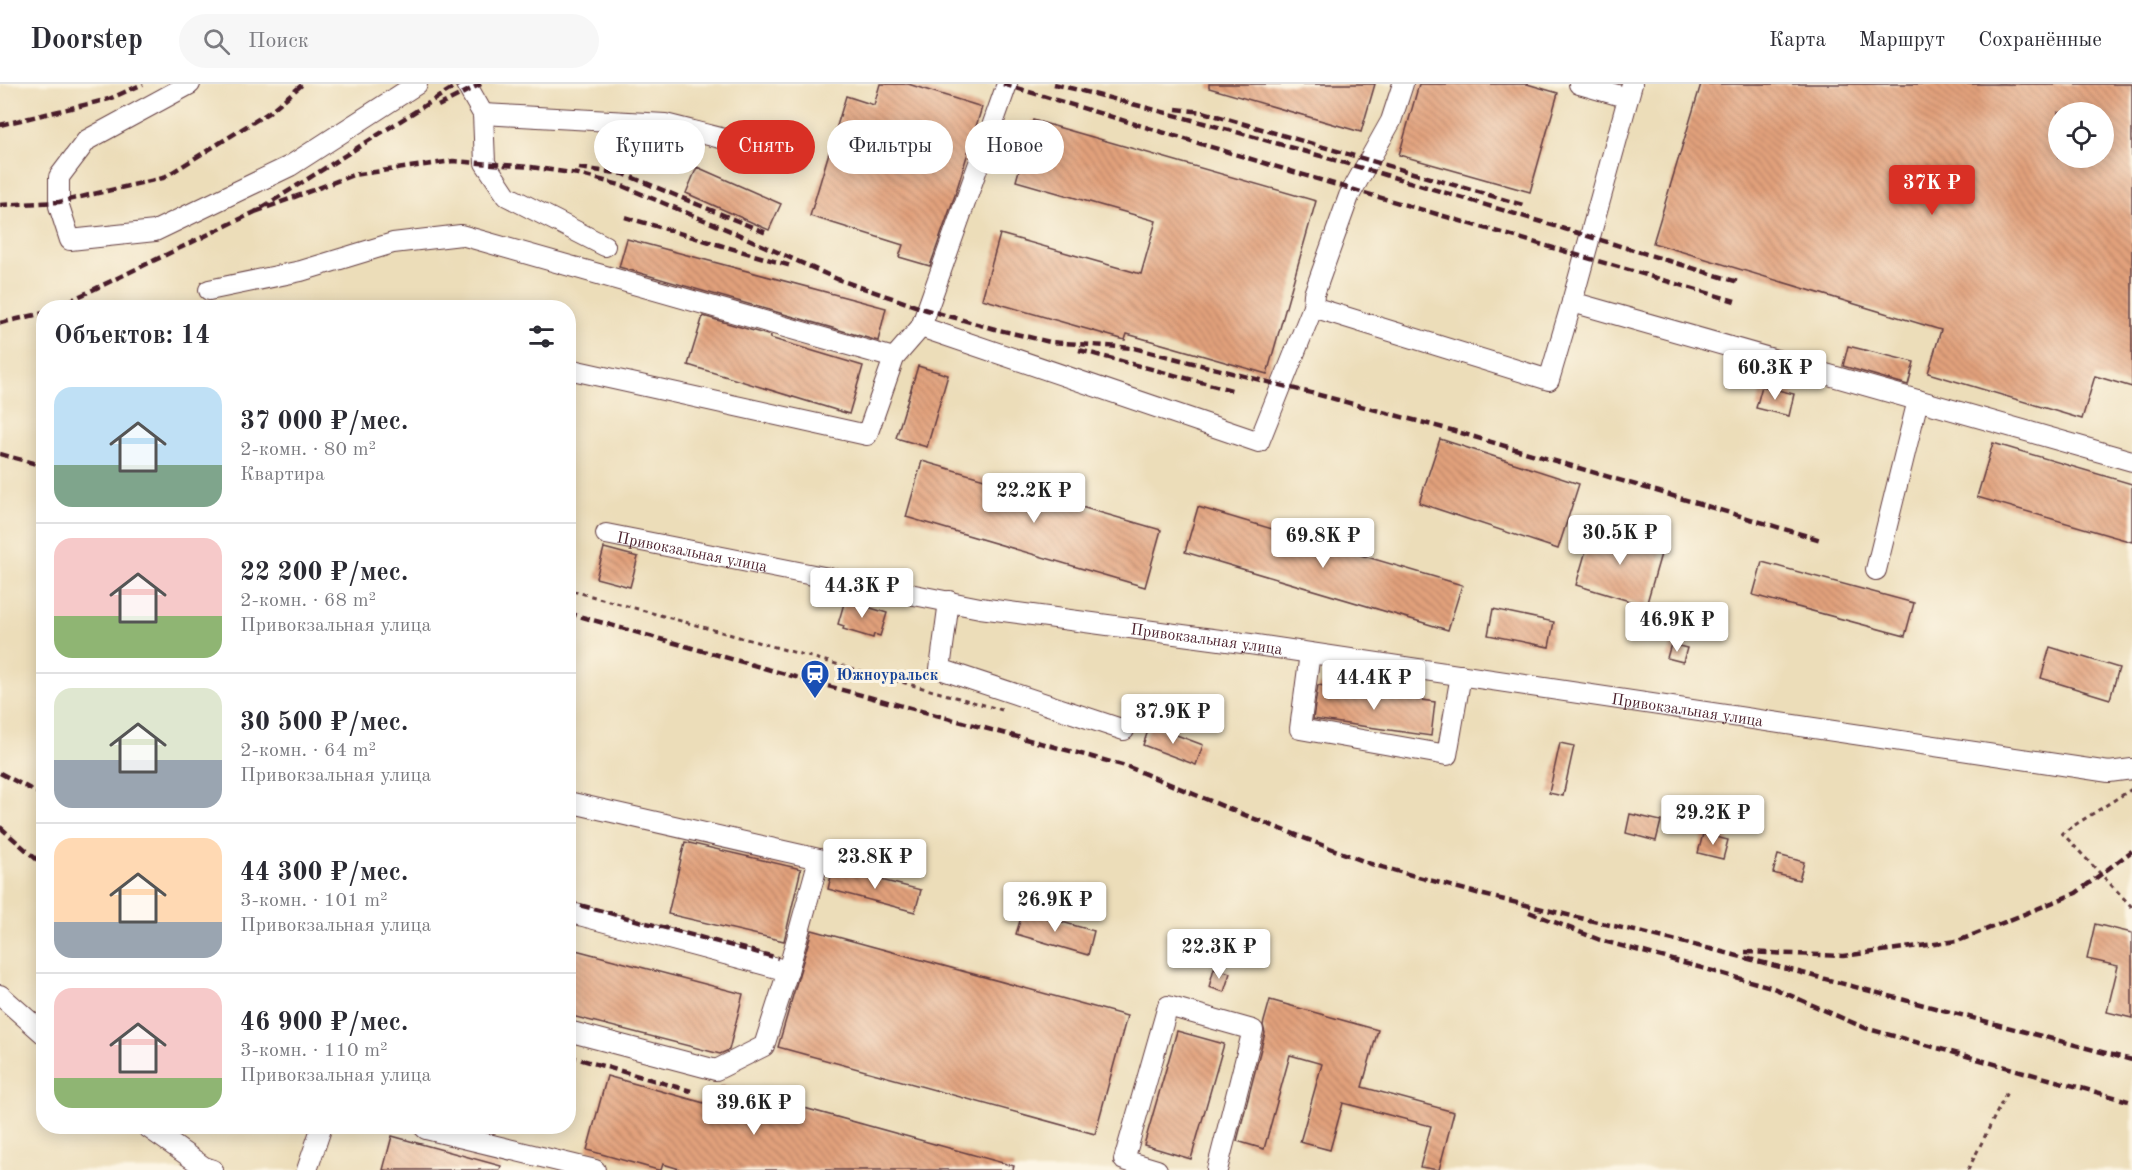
<!DOCTYPE html>
<html lang="ru">
<head>
<meta charset="utf-8">
<style>
	:root { --surface:#fff; --page:#f7f7f7; --text:#2b2b33; --muted:#7c7c81; --line:#e1e1e2; --accent:#d93025 }
	body { margin:0; font-family:"Old Standard TT",serif; background:var(--page); color:var(--text); height:100vh; display:flex; flex-direction:column; font-size:22px; white-space:nowrap }
	* { box-sizing:border-box; margin:0 }
	p { font-size:20px; color:var(--muted) }
	.icon { flex:none; width:33px; height:33px; fill:none; stroke:currentColor; stroke-width:2; stroke-linecap:round; stroke-linejoin:round }
	.map { position:relative; flex:1; overflow:hidden }
	.sheet { position:absolute; left:36px; top:216px; width:540px; height:834px; display:flex; flex-direction:column; background:var(--surface); border-radius:24px; box-shadow:0 3px 15px #0003 }
	.sheet>* { flex:none }
	.top-card { position:absolute; left:594px; top:36px; width:570px; height:54px; display:flex; gap:12px }
	.buttons { position:absolute; left:2048px; top:18px; display:grid; gap:12px }
	.buttons a { display:grid; place-items:center; width:66px; height:66px; border-radius:50%; background:var(--surface); box-shadow:0 3px 15px #0003; font-size:30px }
	.price { position:absolute; translate:-50% -51px; padding:0 14px; border-radius:6px; background:#fff; color:#222; font-size:20px; line-height:39px; filter:drop-shadow(0 2px 3px #0008) }
	.price::after { content:''; position:absolute; left:50%; top:36px; width:18px; height:14px; margin-left:-9px; background:inherit; clip-path:polygon(0 0,100% 0,50% 100%) }
	.price.current { background:var(--accent); color:#fff }
	ul { padding:0; list-style:none }
	li { display:flex; align-items:center; gap:18px; height:150px; padding:0 18px }
	li+li { border-top:2px solid var(--line) }
	li span { display:grid; place-items:center; flex:none; width:168px; height:120px; border-radius:18px; color:#555 }
	li>.icon { margin-inline-start:auto }
	span .icon { width:72px; height:72px; fill:#fffc; stroke-width:1 }
	li b { font-size:26px }
	h2 { display:flex; justify-content:space-between; align-items:center; height:72px; padding:0 18px; font-size:26px }
	.pill { padding:0 21px; border-radius:27px; background:var(--surface); box-shadow:0 3px 15px #0003; font-size:21px; line-height:54px }
	.pill.current { background:var(--accent); color:#fff }
	header { display:flex; align-items:center; gap:36px; box-sizing:border-box; height:84px; padding:0 30px; background:var(--surface); border-bottom:2px solid var(--line) }
	header strong { font-size:28px }
	nav { display:flex; gap:33px; margin-inline-start:auto; font-size:21px }
	.search { width:420px; height:54px; background:var(--page); display:flex; align-items:center; gap:15px; box-sizing:border-box; padding:0 21px; border-radius:33px; color:var(--muted); font-size:22px }
	.map>svg:first-child { display:block }
	.building { fill:url(#building-back-hatch); fill-rule:evenodd }
	.lines { fill:none; stroke-linecap:round; stroke-linejoin:round }
	.minor-casing { stroke:#623c40; stroke-width:22 }
	.path { stroke:#623c40; stroke-width:3; stroke-dasharray:4.5 4.5; stroke-linecap:butt }
	.minor { stroke:#fff; stroke-width:20 }
	.rail { stroke:#4a1f2b; stroke-width:4.5; stroke-dasharray:9 4.5; stroke-linecap:butt }
	.labels { text-anchor:middle; stroke-width:6; stroke-linejoin:round; paint-order:stroke }
	.street-label { font-size:16px; fill:#4a1f2b; stroke:#fcf5e5 }
	.transit-label { font-size:16px; font-weight:bold; fill:#164399; stroke:#fcf5e5; text-anchor:start }
</style>
</head>
<body>
<header>
<strong>Doorstep</strong>
<div class="search"><svg class="icon" aria-label="search" viewBox="0 0 24 24"><circle cx="10" cy="10" r="6"/><path d="M15 15l6 6"/></svg>Поиск</div>
<nav><a>Карта</a><a>Маршрут</a><a>Сохранённые</a></nav>
</header>
<div class="map">
<svg width="2132" height="1086" viewBox="0 0 2132 1086">
	<defs>
		<pattern id="building-back-hatch" width="6" height="6" patternUnits="userSpaceOnUse" patternTransform="scale(1.5)"><rect width="6" height="6" fill="#e2a17c"/><path d="M-1 5l2 2M0 0l6 6M5-1l2 2" fill="none" stroke="#b98366"/></pattern>
	</defs>
	<rect width="100%" height="100%" fill="#fcf5e5"/>
	<filter id="ink" filterUnits="userSpaceOnUse"><feTurbulence type="fractalNoise" baseFrequency=".0167" numOctaves="2"/><feDisplacementMap in="SourceGraphic" scale="12" xChannelSelector="R" yChannelSelector="G"/><feConvolveMatrix kernelMatrix="1 2 1 2 8 2 1 2 1" color-interpolation-filters="sRGB"/></filter>
	<filter id="wash" filterUnits="userSpaceOnUse"><feTurbulence type="fractalNoise" baseFrequency=".008" numOctaves="4" result="noise"/><feDisplacementMap in="SourceGraphic" scale="24" xChannelSelector="R" yChannelSelector="G"/><feGaussianBlur stdDeviation="1.35" result="paint"/><feColorMatrix in="noise" values="0 0 0 0 0 0 0 0 0 0 0 0 0 0 0 0 0 1.4 0 .05"/><feComposite in="paint" operator="in"/></filter>
	<g filter="url(#wash)">
		<rect width="100%" height="100%" fill="#ecddb9"/>
		<g id="blocks">
			<!-- building -->
			<path class="building" d="M 880,0 L 908,0 L 982,23 L 955,111 L 930,182 L 899,173 L 903,161 L 810,132 L 846,12 L 874,21 Z
				M 1209,0 L 1375,0 L 1361,48 L 1209,4 Z
				M 1419,0 L 1527,0 L 1558,9 L 1530,108 L 1399,71 Z
				M 1701,0 L 2132,0 L 2132,303 L 2095,292 L 2082,335 L 1928,289 L 1941,246 L 1653,159 ZM 2058,28 L 2103,28 L 2103,74 L 2058,74 Z
				M 1033,36 L 1316,117 L 1267,290 L 1127,250 L 1125,256 L 982,215 L 1000,150 L 1141,190 L 1156,137 L 1016,97 Z
				M 697,83 L 781,120 L 769,146 L 686,109 Z
				M 627,155 L 886,224 L 878,257 L 619,183 Z
				M 703,232 L 771,252 L 770,254 L 863,282 L 849,330 L 688,281 Z
				M 1848,262 L 1914,278 L 1908,301 L 1843,282 Z
				M 918,282 L 948,291 L 927,363 L 896,354 Z
				M 1762,302 L 1794,310 L 1789,332 L 1756,324 Z
				M 1440,355 L 1579,400 L 1558,465 L 1419,419 Z
				M 1993,359 L 2132,400 L 2132,458 L 1977,413 Z
				M 922,377 L 1161,446 L 1145,503 L 906,433 Z
				M 1198,423 L 1462,501 L 1448,546 L 1185,468 Z
				M 1593,442 L 1663,463 L 1646,522 L 1576,501 Z
				M 604,464 L 638,473 L 630,503 L 596,494 Z
				M 1762,478 L 1914,519 L 1905,552 L 1753,511 Z
				M 845,516 L 887,529 L 880,552 L 874,550 L 873,554 L 843,545 L 844,542 L 838,540 Z
				M 1493,525 L 1554,538 L 1549,563 L 1488,551 Z
				M 1671,560 L 1687,564 L 1683,578 L 1667,574 Z
				M 2050,563 L 2119,584 L 2110,615 L 2041,594 Z
				M 1318,601 L 1435,618 L 1431,652 L 1313,635 Z
				M 1150,641 L 1203,661 L 1196,681 L 1143,661 Z
				M 1560,659 L 1574,662 L 1563,712 L 1549,709 Z
				M 1630,730 L 1661,737 L 1656,757 L 1626,749 Z
				M 1703,750 L 1728,756 L 1723,775 L 1698,769 Z
				M 685,758 L 801,785 L 784,857 L 668,830 Z
				M 1778,771 L 1804,778 L 1799,796 L 1773,789 Z
				M 833,784 L 921,806 L 915,828 L 828,805 Z
				M 1023,827 L 1094,847 L 1088,871 L 1016,850 Z
				M 2095,840 L 2132,849 L 2132,934 L 2107,928 L 2118,882 L 2087,875 Z
				M 812,846 L 1127,932 L 1095,1050 L 778,963 Z
				M 568,864 L 743,910 L 729,966 L 720,970 L 568,931 Z
				M 1214,884 L 1230,889 L 1224,908 L 1209,903 Z
				M 1270,916 L 1378,946 L 1362,1003 L 1454,1028 L 1439,1086 L 1420,1083 L 1431,1042 L 1343,1019 L 1330,1066 L 1300,1058 L 1322,980 L 1290,971 L 1264,1065 L 1237,1057 L 1265,949 L 1263,941 Z
				M 1177,947 L 1224,960 L 1191,1075 L 1144,1061 Z
				M 607,992 L 715,1022 L 721,1001 L 1014,1082 L 1013,1086 L 683,1086 L 663,1080 L 661,1086 L 658,1086 L 587,1066 Z
				M 392,1052 L 501,1082 L 500,1086 L 383,1086 Z"/>
		</g>
	</g>
	<g filter="url(#ink)">
		<use href="#blocks" fill-opacity="0" stroke="#623c40" stroke-width="1.5"/>
		<g class="lines">
			<!-- minor casing -->
			<g class="minor-casing">
				<g id="minor">
					<path d="M 190,0 L 87,56 L 59,93 L 59,122 L 70,156 L 155,147 L 290,82 L 417,0"/>
					<path d="M 466,0 L 483,30 L 485,79 L 507,112 L 605,162"/>
					<path d="M 1579,0 L 1628,14"/>
					<path d="M 483,30 L 665,40 L 796,73"/>
					<path d="M 209,206 L 301,187 L 393,159 L 461,151 L 894,274"/>
					<path d="M 1572,218 L 1632,0"/>
					<path d="M 1313,223 L 1314,210 L 1349,112 L 1391,37 L 1403,0"/>
					<path d="M 921,243 L 1007,0"/>
					<path d="M 568,285 L 867,351 L 894,274 L 921,243 L 1259,358 L 1313,223 L 1549,296 L 1572,218 L 2132,377"/>
					<path id="s1" d="M 606,450 L 980,524 L 1250,560 L 2109,688 L 2132,685"/>
					<path d="M 1876,486 L 1918,316"/>
					<path d="M 949,517 L 940,585 L 1124,646"/>
					<path d="M 1310,569 L 1300,645 L 1447,671 L 1461,591"/>
					<path d="M 568,718 L 819,775 L 788,887 L 764,962 L 716,986 L 568,947"/>
					<path d="M 568,828 L 788,887"/>
					<path d="M 0,911 L 44,950"/>
					<path d="M 146,1042 L 204,1083 L 213,1086"/>
					<path d="M 423,1042 L 426,1045 L 595,1086"/>
					<path d="M 307,1086 L 322,1042"/>
					<path d="M 1157,1086 L 1124,1076 L 1168,922 L 1253,946 L 1217,1086"/>
				</g>
			</g>
			<!-- path -->
			<path class="path" d="M 573,507 L 1002,626
				M 2132,705 L 2062,749 L 2132,823
				M 1968,1086 L 2007,1008"/>
			<!-- minor -->
			<use href="#minor" class="minor"/>
			<!-- rail -->
			<path class="rail" d="M 1003,0 L 1327,98 L 1735,217
				M 1054,0 C 1285,57 1511,129 1738,198
				M 438,22 L 481,0
				M 1176,25 L 1203,28 L 1523,121
				M 0,41 L 109,15 L 143,0
				M 579,84 L 624,90 L 769,150
				M 0,121 L 59,118 L 163,94 L 268,29 L 303,0
				M 255,128 L 353,91 L 453,77 L 531,83 L 578,90 L 620,101 L 733,148 L 837,195 L 927,226 L 995,245 L 1050,258 L 1134,264 L 1323,312 L 1451,346 L 1821,456
				M 625,133 L 791,182
				M 55,224 L 255,128 L 459,0
				M 0,239 L 44,229
				M 1079,266 L 1235,307
				M 0,370 L 44,382
				M 568,529 L 824,601 L 1126,682 L 1237,728 L 1371,780 L 1484,811 L 1719,867 L 2132,976
				M 0,689 L 44,712
				M 0,743 L 44,782
				M 568,818 L 778,874
				M 1529,828 L 1600,856 L 1771,903 L 1865,944 L 2132,1018
				M 1745,868 L 1843,872 L 1958,857 L 2076,809 L 2132,767
				M 568,972 L 691,1007"/>
		</g>
	</g>
	<!-- icons -->
	<defs>
		<g id="station-pin" transform="scale(1.5)"><path d="M0 17L-7.5 6A9.5 9.5 0 1 1 7.5 6Z" fill="#1a4fb4" stroke="#fcf5e5"/><path d="M-3-6H3Q5-6 5-4V2Q5 4 3 4L4.5 6H3L1.5 4h-3L-3 6H-4.5L-3 4Q-5 4-5 2V-4Q-5-6-3-6ZM-3.5-4v3h7v-3ZM-3.5 1v1.5H-2V1ZM2 1v1.5H3.5V1Z" fill="#fff"/></g>
	</defs>
	<g fill-rule="evenodd">
		<use href="#station-pin" x="815" y="590"/>
	</g>
	<g class="labels">
		<!-- street labels -->
		<g class="street-label">
			<text dy="6" stroke="none"><textPath href="#s1" startOffset="88">Привокзальная улица</textPath></text>
			<text dy="6" stroke="none"><textPath href="#s1" startOffset="610">Привокзальная улица</textPath></text>
			<text dy="6" stroke="none"><textPath href="#s1" startOffset="1096">Привокзальная улица</textPath></text>
		</g>
		<!-- transit labels -->
		<g class="transit-label">
			<text x="836" y="596">Южноуральск</text>
		</g>
	</g>
</svg>
<div class="buttons">
<a><svg class="icon" aria-label="locate" viewBox="0 0 24 24"><circle cx="12" cy="12" r="6"/><path d="M12 2v4M12 18v4M2 12h4M18 12h4"/></svg></a>
</div>
<b class="price current" style="left:1932px;top:132px">37K ₽</b>
<b class="price" style="left:1775px;top:317px">60.3K ₽</b>
<b class="price" style="left:1034px;top:440px">22.2K ₽</b>
<b class="price" style="left:1620px;top:482px">30.5K ₽</b>
<b class="price" style="left:1323px;top:485px">69.8K ₽</b>
<b class="price" style="left:862px;top:535px">44.3K ₽</b>
<b class="price" style="left:1677px;top:569px">46.9K ₽</b>
<b class="price" style="left:1374px;top:627px">44.4K ₽</b>
<b class="price" style="left:1173px;top:661px">37.9K ₽</b>
<b class="price" style="left:1713px;top:762px">29.2K ₽</b>
<b class="price" style="left:875px;top:806px">23.8K ₽</b>
<b class="price" style="left:1055px;top:849px">26.9K ₽</b>
<b class="price" style="left:1219px;top:896px">22.3K ₽</b>
<b class="price" style="left:754px;top:1052px">39.6K ₽</b>
<div class="top-card">
<a class="pill">Купить</a>
<a class="pill current">Снять</a>
<a class="pill">Фильтры</a>
<a class="pill">Новое</a>
</div>
<section class="sheet">
<h2>Объектов: 14<svg class="icon" aria-label="filters" viewBox="0 0 24 24"><path d="M4 7h16M4 17h16"/><circle cx="9" cy="7" r="2"/><circle cx="15" cy="17" r="2"/></svg></h2>
<ul>
<li><span style="background:linear-gradient(#bfe0f5 65%,#7fa58c 0)"><svg class="icon" aria-label="home" viewBox="0 0 24 24"><path d="M3 11l9-7 9 7M6 9v11h12V9"/></svg></span><div><b>37 000 ₽/мес.</b><p>2-комн. · 80 m²</p><p>Квартира</p></div></li>
<li><span style="background:linear-gradient(#f6c9c9 65%,#8fb573 0)"><svg class="icon" aria-label="home" viewBox="0 0 24 24"><path d="M3 11l9-7 9 7M6 9v11h12V9"/></svg></span><div><b>22 200 ₽/мес.</b><p>2-комн. · 68 m²</p><p>Привокзальная улица</p></div></li>
<li><span style="background:linear-gradient(#dfe7d0 60%,#9aa5b1 0)"><svg class="icon" aria-label="home" viewBox="0 0 24 24"><path d="M3 11l9-7 9 7M6 9v11h12V9"/></svg></span><div><b>30 500 ₽/мес.</b><p>2-комн. · 64 m²</p><p>Привокзальная улица</p></div></li>
<li><span style="background:linear-gradient(#ffd9b3 70%,#9aa5b1 0)"><svg class="icon" aria-label="home" viewBox="0 0 24 24"><path d="M3 11l9-7 9 7M6 9v11h12V9"/></svg></span><div><b>44 300 ₽/мес.</b><p>3-комн. · 101 m²</p><p>Привокзальная улица</p></div></li>
<li><span style="background:linear-gradient(#f6c9c9 75%,#8fb573 0)"><svg class="icon" aria-label="home" viewBox="0 0 24 24"><path d="M3 11l9-7 9 7M6 9v11h12V9"/></svg></span><div><b>46 900 ₽/мес.</b><p>3-комн. · 110 m²</p><p>Привокзальная улица</p></div></li>
</ul>
</section>
</div>
</body>
</html>
